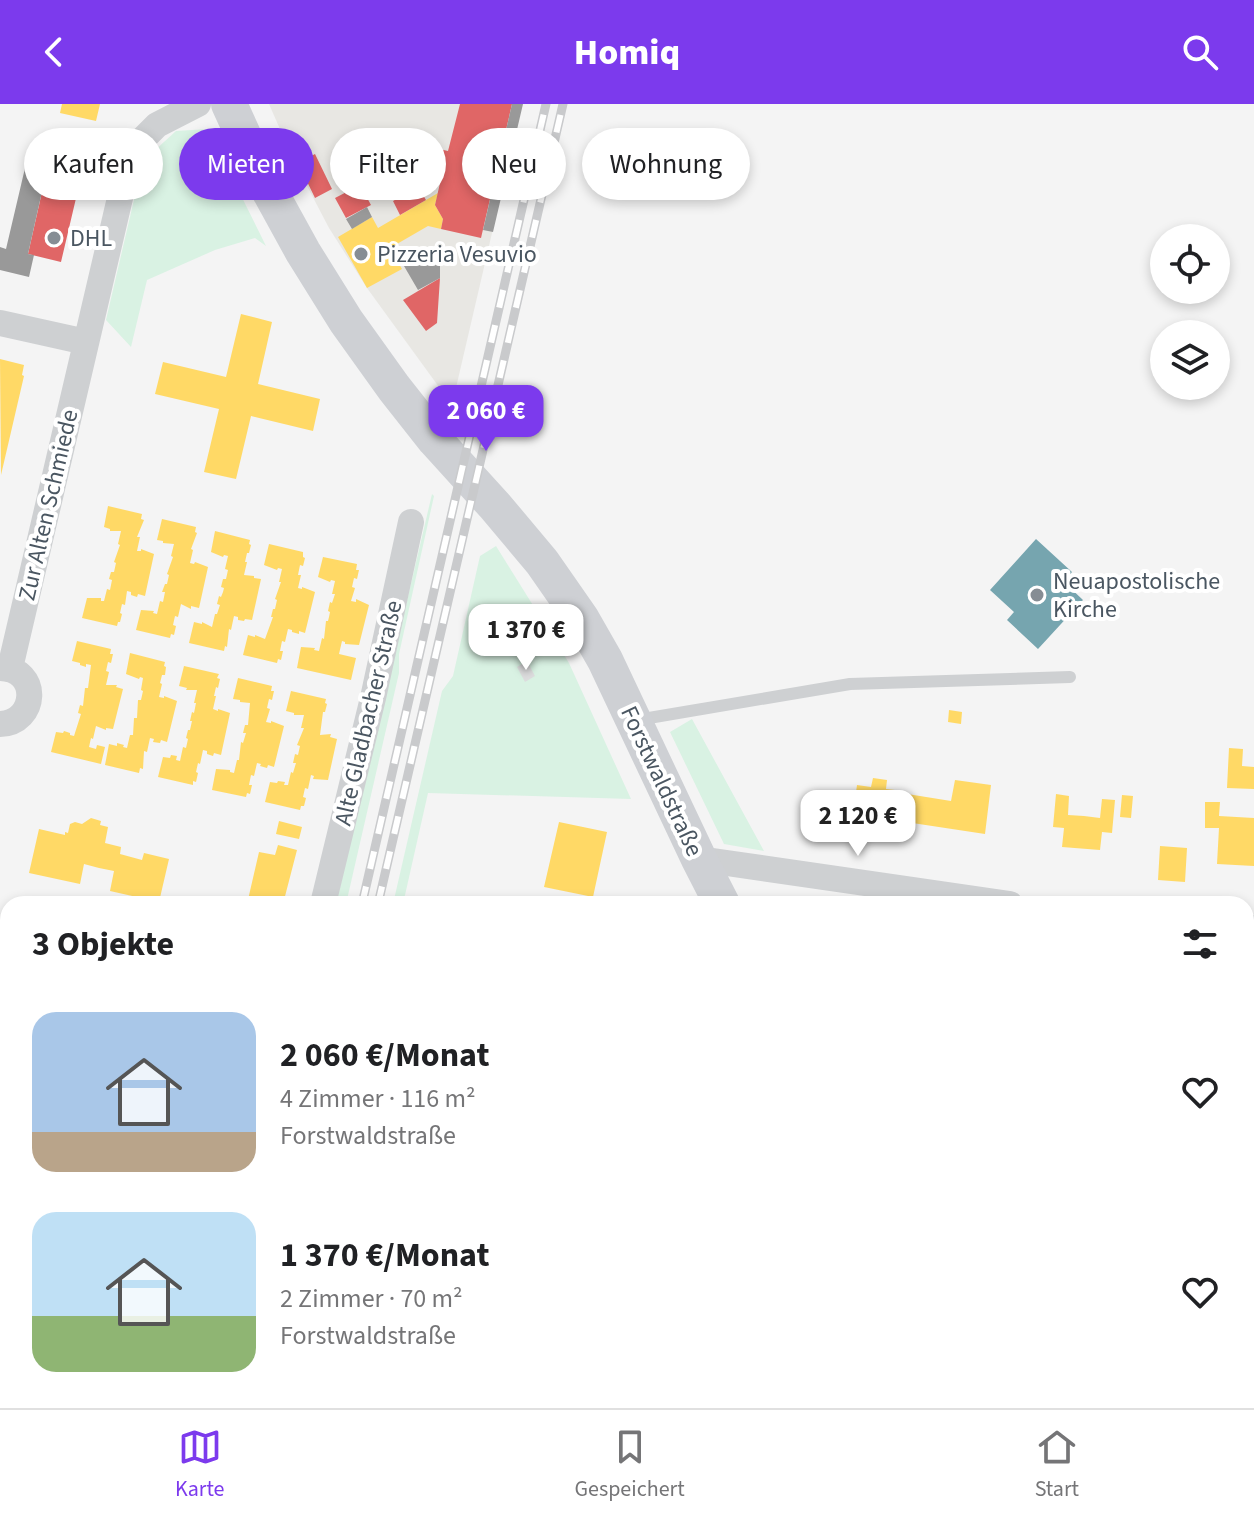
<!DOCTYPE html>
<html lang="de">
<head>
<meta charset="utf-8">
<style>
	:root { --surface:#fff; --page:#f2f2f2; --text:#202124; --muted:#757577; --line:#e0e0e0; --accent:#7c3aed }
	body { margin:0; font-family:"Source Sans 3",sans-serif; background:var(--page); color:var(--text); height:100vh; display:flex; flex-direction:column; font-size:30px; white-space:nowrap }
	* { box-sizing:border-box; margin:0 }
	p { font-size:26px; color:var(--muted) }
	.icon { flex:none; width:44px; height:44px; fill:none; stroke:currentColor; stroke-width:2; stroke-linecap:round; stroke-linejoin:round }
	.map { position:relative; flex:1; overflow:hidden }
	.details { position:absolute; left:0px; top:792px; width:1254px; height:512px; display:flex; flex-direction:column; background:var(--surface); border-radius:24px 24px 0 0; box-shadow:0 4px 12px #0003 }
	.details>* { flex:none }
	.banner { position:absolute; left:24px; top:24px; width:800px; height:72px; display:flex; gap:16px }
	.fabs { position:absolute; left:1150px; top:120px; display:grid; gap:16px }
	.fabs a { display:grid; place-items:center; width:80px; height:80px; border-radius:50%; background:var(--surface); box-shadow:0 4px 12px #0003; font-size:40px }
	.price { position:absolute; translate:-50% -68px; padding:0 18px; border-radius:16px; background:#fff; color:#222; font-size:26px; line-height:52px; filter:drop-shadow(0 2px 4px #0008) }
	.price::after { content:''; position:absolute; left:50%; top:48px; width:24px; height:18px; margin-left:-12px; background:inherit; clip-path:polygon(0 0,100% 0,50% 100%) }
	.price.active { background:var(--accent); color:#fff }
	ul { padding:0; list-style:none }
	li { display:flex; align-items:center; gap:24px; height:200px; padding:0 32px }
	li span { display:grid; place-items:center; flex:none; width:224px; height:160px; border-radius:24px; color:#555 }
	li>.icon { margin-inline-start:auto }
	span .icon { width:96px; height:96px; fill:#fffc; stroke-width:1 }
	li b { font-size:34px }
	h2 { display:flex; justify-content:space-between; align-items:center; height:96px; padding:0 32px; font-size:34px }
	.pill { padding:0 28px; border-radius:36px; background:var(--surface); box-shadow:0 4px 12px #0003; font-size:28px; line-height:72px }
	.pill.active { background:var(--accent); color:#fff }
	header { display:flex; justify-content:space-between; align-items:center; height:104px; padding:0 32px; background:var(--accent); color:#fff; font-size:36px; font-weight:800 }
	.menu { display:flex; justify-content:space-around; align-items:center; height:112px; border-top:2px solid var(--line); background:var(--surface); font-size:22px; color:var(--muted) }
	.menu a { display:grid; justify-items:center; gap:4px }
	.menu .active { color:var(--accent) }
	.map>svg:first-child { display:block }
	.commercial { fill:#e8e7e3 }
	.green { fill:#d9f2e3 }
	.homes { fill:#ffd966 }
	.shops { fill:#e06666 }
	.public { fill:#76a5af }
	.industry { fill:#999 }
	.building { fill:#ddddde }
	.lines { fill:none; stroke-linecap:round; stroke-linejoin:round }
	.lane { stroke:#ced0d2; stroke-width:12 }
	.street { stroke:#ced0d2; stroke-width:26 }
	.secondary { stroke:#ced0d4; stroke-width:36 }
	.rail-casing { stroke:#c9cacc; stroke-width:9 }
	.rail { stroke:#fff; stroke-width:6; stroke-dasharray:18; stroke-linecap:butt }
	.poi-dot { fill:#868d94; stroke:#fff; stroke-width:3 }
	.labels { text-anchor:middle; stroke-width:8; stroke-linejoin:round; paint-order:stroke }
	.poi-label { font-size:24px; fill:#4a5661; stroke:#fff; text-anchor:start }
	.street-label { font-size:24px; fill:#4a5661; stroke:#fff }
</style>
</head>
<body>
<header><svg class="icon" aria-label="back" viewBox="0 0 24 24"><path d="M15 5l-7 7 7 7"/></svg>Homiq<svg class="icon" aria-label="search" viewBox="0 0 24 24"><circle cx="10" cy="10" r="6"/><path d="M15 15l6 6"/></svg></header>
<div class="map">
<svg width="1254" height="1304" viewBox="0 0 1254 1304">
	<rect width="100%" height="100%" fill="#f4f4f4"/>
	<!-- commercial -->
	<path class="commercial" d="M 269,0 L 522,0 L 452,301 L 367,184 L 329,124 L 294,57 Z"/>
	<!-- green -->
	<path class="green" d="M 208,25 L 266,142 L 255,134 L 215,146 L 147,176 L 131,243 L 106,216 L 143,57 L 176,27 Z
		M 432,390 L 434,392 L 399,550 L 399,569 L 346,800 L 336,800 Z
		M 496,442 L 569,559 L 631,695 L 428,689 L 403,800 L 393,800 L 442,587 L 453,572 L 480,452 Z
		M 692,615 L 764,747 L 724,740 L 670,628 Z"/>
	<!-- homes -->
	<path class="homes" d="M 62,0 L 100,0 L 96,17 L 60,9 Z
		M 438,89 L 435,101 L 443,115 L 441,125 L 428,122 L 390,144 L 402,165 L 367,184 L 338,133 L 372,113 L 378,124 Z
		M 241,210 L 272,218 L 258,280 L 320,295 L 313,327 L 251,312 L 236,375 L 204,368 L 219,305 L 155,290 L 163,258 L 226,273 Z
		M 0,255 L 24,261 L 22,271 L 24,272 L 1,371 Z
		M 108,402 L 142,410 L 141,415 L 144,416 L 137,433 L 140,433 L 137,447 L 141,447 L 141,445 L 154,450 L 145,492 L 138,490 L 137,493 L 131,491 L 131,488 L 127,487 L 125,501 L 122,500 L 120,509 L 122,510 L 120,518 L 118,518 L 117,522 L 82,514 L 87,494 L 101,494 L 101,497 L 104,497 L 107,485 L 110,486 L 112,476 L 109,475 L 111,468 L 114,468 L 116,459 L 114,458 L 120,441 L 118,440 L 121,427 L 110,427 L 110,425 L 104,423 Z
		M 162,415 L 196,423 L 195,428 L 197,429 L 191,445 L 193,446 L 190,459 L 194,460 L 195,458 L 208,463 L 199,504 L 191,502 L 191,505 L 181,500 L 178,513 L 175,512 L 173,521 L 176,522 L 174,531 L 171,530 L 170,534 L 136,526 L 141,506 L 154,507 L 153,509 L 157,510 L 160,497 L 163,498 L 165,488 L 162,488 L 165,480 L 167,480 L 169,471 L 167,470 L 173,453 L 171,452 L 174,440 L 163,439 L 163,437 L 157,436 Z
		M 215,427 L 250,436 L 249,440 L 251,441 L 249,449 L 247,449 L 245,458 L 247,458 L 244,471 L 254,472 L 254,474 L 261,475 L 252,516 L 245,515 L 244,517 L 238,516 L 238,513 L 234,512 L 231,526 L 229,525 L 227,543 L 225,542 L 224,547 L 189,539 L 194,518 L 202,520 L 202,518 L 212,523 L 215,510 L 217,510 L 220,501 L 217,500 L 219,492 L 221,493 L 223,488 L 224,484 L 221,483 L 223,475 L 226,475 L 228,466 L 225,465 L 228,452 L 224,451 L 223,453 L 211,448 Z
		M 269,440 L 303,448 L 303,453 L 305,454 L 303,462 L 300,461 L 298,471 L 301,471 L 298,484 L 302,485 L 302,483 L 315,488 L 305,529 L 299,527 L 299,530 L 292,528 L 292,526 L 288,525 L 285,538 L 282,537 L 280,547 L 283,547 L 281,556 L 278,555 L 277,559 L 243,551 L 248,531 L 255,533 L 255,531 L 265,535 L 273,513 L 271,513 L 273,505 L 275,505 L 277,496 L 275,495 L 281,478 L 279,478 L 282,465 L 278,464 L 277,466 L 264,461 Z
		M 323,453 L 357,460 L 356,466 L 359,466 L 357,475 L 354,474 L 352,483 L 355,484 L 351,497 L 356,498 L 356,495 L 369,501 L 359,541 L 345,540 L 345,538 L 342,537 L 339,550 L 356,554 L 351,576 L 297,564 L 301,543 L 315,544 L 314,546 L 319,547 L 322,534 L 324,535 L 326,517 L 328,517 L 329,513 L 330,508 L 328,507 L 330,498 L 332,499 L 335,490 L 332,490 L 335,477 L 331,476 L 330,478 L 318,473 Z
		M 77,537 L 111,545 L 110,550 L 113,550 L 111,559 L 108,558 L 106,567 L 109,568 L 106,581 L 117,581 L 116,583 L 123,585 L 113,625 L 106,624 L 106,626 L 96,622 L 93,635 L 91,634 L 89,643 L 96,645 L 97,641 L 105,643 L 101,660 L 51,648 L 56,628 L 63,629 L 64,627 L 70,629 L 70,631 L 74,632 L 81,610 L 78,609 L 80,601 L 83,602 L 85,584 L 88,584 L 91,561 L 86,560 L 86,563 L 80,561 L 80,559 L 72,557 Z
		M 130,549 L 165,558 L 164,562 L 166,563 L 165,571 L 162,571 L 160,579 L 162,580 L 159,593 L 164,594 L 164,592 L 177,597 L 167,638 L 161,636 L 160,639 L 153,638 L 154,635 L 150,634 L 147,648 L 144,647 L 143,665 L 140,664 L 139,669 L 105,661 L 109,640 L 117,642 L 117,639 L 124,641 L 123,643 L 127,644 L 130,631 L 133,631 L 134,614 L 137,614 L 138,596 L 141,596 L 143,587 L 141,586 L 143,574 L 140,573 L 139,575 L 126,570 Z
		M 184,562 L 219,570 L 217,574 L 220,575 L 218,584 L 216,583 L 214,592 L 216,592 L 213,605 L 218,607 L 218,605 L 230,609 L 221,651 L 214,649 L 213,652 L 207,650 L 207,647 L 203,646 L 200,660 L 198,659 L 196,668 L 198,669 L 196,678 L 193,677 L 193,681 L 158,673 L 163,653 L 170,654 L 171,651 L 177,652 L 176,656 L 180,657 L 183,643 L 186,644 L 188,635 L 186,634 L 188,626 L 190,626 L 192,617 L 190,617 L 192,608 L 194,609 L 196,599 L 194,599 L 197,586 L 186,586 L 187,584 L 179,582 Z
		M 238,574 L 272,582 L 271,587 L 274,587 L 272,596 L 269,595 L 267,604 L 270,605 L 266,618 L 271,619 L 271,617 L 284,622 L 274,663 L 268,661 L 267,664 L 260,662 L 261,660 L 257,659 L 254,672 L 251,671 L 249,681 L 252,681 L 250,690 L 247,689 L 246,693 L 212,686 L 216,665 L 230,666 L 230,668 L 234,669 L 237,656 L 239,656 L 241,638 L 243,639 L 246,629 L 243,629 L 245,621 L 248,621 L 250,599 L 240,598 L 240,596 L 233,595 Z
		M 291,587 L 326,595 L 325,599 L 327,600 L 325,608 L 323,608 L 320,631 L 331,630 L 330,633 L 337,635 L 328,676 L 313,675 L 314,672 L 311,671 L 308,685 L 305,684 L 303,693 L 306,694 L 304,702 L 301,702 L 300,706 L 265,698 L 270,678 L 277,679 L 278,677 L 285,678 L 284,681 L 288,681 L 291,668 L 293,669 L 296,659 L 293,659 L 295,650 L 298,651 L 300,642 L 297,641 L 304,624 L 301,624 L 304,611 L 294,611 L 294,609 L 286,607 Z
		M 949,606 L 962,608 L 961,620 L 948,618 Z
		M 1229,644 L 1243,645 L 1242,662 L 1254,663 L 1254,685 L 1227,684 Z
		M 873,674 L 887,676 L 886,685 L 895,686 L 895,688 L 951,697 L 955,676 L 991,681 L 985,730 L 853,710 L 857,681 L 871,683 Z
		M 1056,690 L 1069,692 L 1068,711 L 1084,712 L 1100,714 L 1102,695 L 1115,696 L 1112,729 L 1102,728 L 1100,746 L 1062,743 L 1064,724 L 1053,723 Z
		M 1122,691 L 1133,692 L 1131,714 L 1120,713 Z
		M 1205,698 L 1220,698 L 1219,712 L 1254,714 L 1254,762 L 1217,760 L 1219,724 L 1205,724 Z
		M 91,714 L 101,717 L 100,721 L 108,723 L 105,739 L 121,743 L 120,750 L 142,756 L 144,749 L 169,755 L 159,798 L 110,787 L 114,767 L 99,764 L 84,760 L 80,780 L 29,769 L 39,725 L 65,731 L 65,728 L 68,729 L 70,720 L 75,718 L 82,720 Z
		M 279,717 L 302,723 L 299,735 L 276,730 Z
		M 559,718 L 607,728 L 593,793 L 544,783 Z
		M 278,741 L 297,746 L 283,800 L 247,800 L 259,748 L 275,751 Z
		M 1160,742 L 1187,744 L 1185,778 L 1158,776 Z
		M 1246,864 L 1254,864 L 1254,900 L 1246,900 Z
		M 0,985 L 8,987 L 8,1022 L 0,1020 Z
		M 0,1131 L 8,1133 L 8,1158 L 0,1156 Z
		M 1254,1140 L 1254,1169 L 1248,1173 L 1246,1170 L 1246,1144 Z
		M 1249,1195 L 1254,1204 L 1254,1239 L 1246,1226 L 1246,1197 Z
		M 0,1268 L 8,1270 L 8,1296 L 51,1296 L 50,1302 L 46,1301 L 45,1304 L 0,1304 Z
		M 100,1296 L 127,1296 L 146,1300 L 147,1296 L 167,1296 L 165,1304 L 98,1304 Z
		M 568,1296 L 608,1296 L 624,1300 L 623,1304 L 566,1304 Z
		M 856,1296 L 904,1296 L 909,1304 L 842,1304 Z"/>
	<!-- shops -->
	<path class="shops" d="M 460,0 L 512,0 L 481,134 L 441,125 L 443,115 L 435,101 L 445,57 L 389,44 L 391,34 L 448,47 Z
		M 356,37 L 359,37 L 381,42 L 366,51 L 364,47 L 350,54 L 342,41 Z
		M 51,48 L 85,56 L 61,158 L 28,150 Z
		M 315,50 L 332,85 L 315,94 L 298,59 Z
		M 360,81 L 371,101 L 346,114 L 335,94 Z
		M 418,83 L 426,96 L 400,111 L 393,97 Z
		M 440,174 L 437,219 L 426,227 L 403,196 Z"/>
	<!-- public -->
	<path class="public" d="M 1036,435 L 1072,468 L 1064,478 L 1083,496 L 1038,545 L 1007,516 L 1014,508 L 990,486 Z"/>
	<!-- industry -->
	<path class="industry" d="M 512,0 L 523,0 L 493,128 L 483,126 Z
		M 29,47 L 50,52 L 28,150 L 34,151 L 29,173 L 0,166 L 0,143 L 6,145 Z
		M 406,48 L 445,57 L 441,75 L 408,68 L 410,59 L 404,58 Z
		M 367,103 L 372,113 L 352,125 L 346,115 Z
		M 440,142 L 440,174 L 418,186 L 404,162 Z"/>
	<!-- building -->
	<path class="building" d="M 527,557 L 535,572 L 525,578 L 517,563 Z"/>
	<g class="lines">
		<!-- lane -->
		<path class="lane" d="M 637,616 L 850,580 L 1070,573"/>
		<!-- street -->
		<path class="street" d="M 0,219 L 86,238
			M 0,564 C 41,565 37,619 0,620
			M 10,564 L 131,47 L 157,21 L 198,0
			M 699,755 L 1010,800
			M 323,800 L 373,594 L 411,418
			M 1246,823 L 1254,824
			M 0,1054 L 8,1056
			M 1246,1057 L 1254,1070
			M 205,1304 L 207,1296
			M 498,1304 L 500,1296"/>
		<!-- secondary -->
		<path class="secondary" d="M 229,0 L 265,79 L 303,148 L 346,217 L 394,284 L 435,336 L 495,402 L 542,458 L 581,514 L 605,556 L 699,755 L 722,800
			M 1003,1296 L 1008,1304"/>
		<!-- rail casing -->
		<g class="rail-casing">
			<path id="rail" d="M 362,800 L 546,0
				M 378,800 L 563,0
				M 246,1304 L 247,1296
				M 261,1304 L 263,1296"/>
		</g>
		<!-- rail -->
		<use href="#rail" class="rail"/>
	</g>
	<!-- markers -->
	<g class="poi-dot">
		<circle cx="54" cy="134" r="8"/>
		<circle cx="361" cy="150" r="8"/>
		<circle cx="1037" cy="491" r="8"/>
	</g>
	<g class="labels">
		<!-- poi labels -->
		<g class="poi-label">
			<text x="70" y="142">DHL</text>
			<text x="377" y="158">Pizzeria Vesuvio</text>
			<text x="1053" y="485">Neuapostolische<tspan x="1053" dy="28">Kirche</tspan></text>
		</g>
		<!-- street labels -->
		<g class="street-label">
			<text transform="translate(48 401) rotate(-77)" y="8">Zur Alten Schmiede</text>
			<text transform="translate(368 609) rotate(-77)" y="8">Alte Gladbacher Straße</text>
			<text transform="translate(662 677) rotate(65)" y="8">Forstwaldstraße</text>
		</g>
	</g>
</svg>
<div class="fabs">
<a><svg class="icon" aria-label="locate" viewBox="0 0 24 24"><circle cx="12" cy="12" r="6"/><path d="M12 2v4M12 18v4M2 12h4M18 12h4"/></svg></a>
<a><svg class="icon" aria-label="layers" viewBox="0 0 24 24"><path d="M12 4l9 5-9 5-9-5zM3 14l9 5 9-5"/></svg></a>
</div>
<b class="price active" style="left:486px;top:349px">2 060 €</b>
<b class="price" style="left:526px;top:568px">1 370 €</b>
<b class="price" style="left:858px;top:754px">2 120 €</b>
<div class="banner">
<a class="pill">Kaufen</a>
<a class="pill active">Mieten</a>
<a class="pill">Filter</a>
<a class="pill">Neu</a>
<a class="pill">Wohnung</a>
</div>
<section class="details">
<h2>3 Objekte<svg class="icon" aria-label="filters" viewBox="0 0 24 24"><path d="M4 7h16M4 17h16"/><circle cx="9" cy="7" r="2"/><circle cx="15" cy="17" r="2"/></svg></h2>
<ul>
<li><span style="background:linear-gradient(#a9c7e8 75%,#b9a48a 0)"><svg class="icon" aria-label="home" viewBox="0 0 24 24"><path d="M3 11l9-7 9 7M6 9v11h12V9"/></svg></span><div><b>2 060 €/Monat</b><p>4 Zimmer · 116 m²</p><p>Forstwaldstraße</p></div><svg class="icon" aria-label="heart" viewBox="0 0 24 24"><path d="M12 20l-8-8c-3-5 5-10 8-4 3-6 11-1 8 4z"/></svg></li>
<li><span style="background:linear-gradient(#bfe0f5 65%,#8fb573 0)"><svg class="icon" aria-label="home" viewBox="0 0 24 24"><path d="M3 11l9-7 9 7M6 9v11h12V9"/></svg></span><div><b>1 370 €/Monat</b><p>2 Zimmer · 70 m²</p><p>Forstwaldstraße</p></div><svg class="icon" aria-label="heart" viewBox="0 0 24 24"><path d="M12 20l-8-8c-3-5 5-10 8-4 3-6 11-1 8 4z"/></svg></li>
</ul>
</section>
</div>
<nav class="menu">
<a class="active"><svg class="icon" aria-label="map" viewBox="0 0 24 24"><path d="M3 6l6-2 6 2 6-2v14l-6 2-6-2-6 2zM9 4v14M15 6v14"/></svg>Karte</a>
<a><svg class="icon" aria-label="saved" viewBox="0 0 24 24"><path d="M7 4h10v16l-5-4-5 4z"/></svg>Gespeichert</a>
<a><svg class="icon" aria-label="home" viewBox="0 0 24 24"><path d="M3 11l9-7 9 7M6 9v11h12V9"/></svg>Start</a>
</nav>
</body>
</html>
